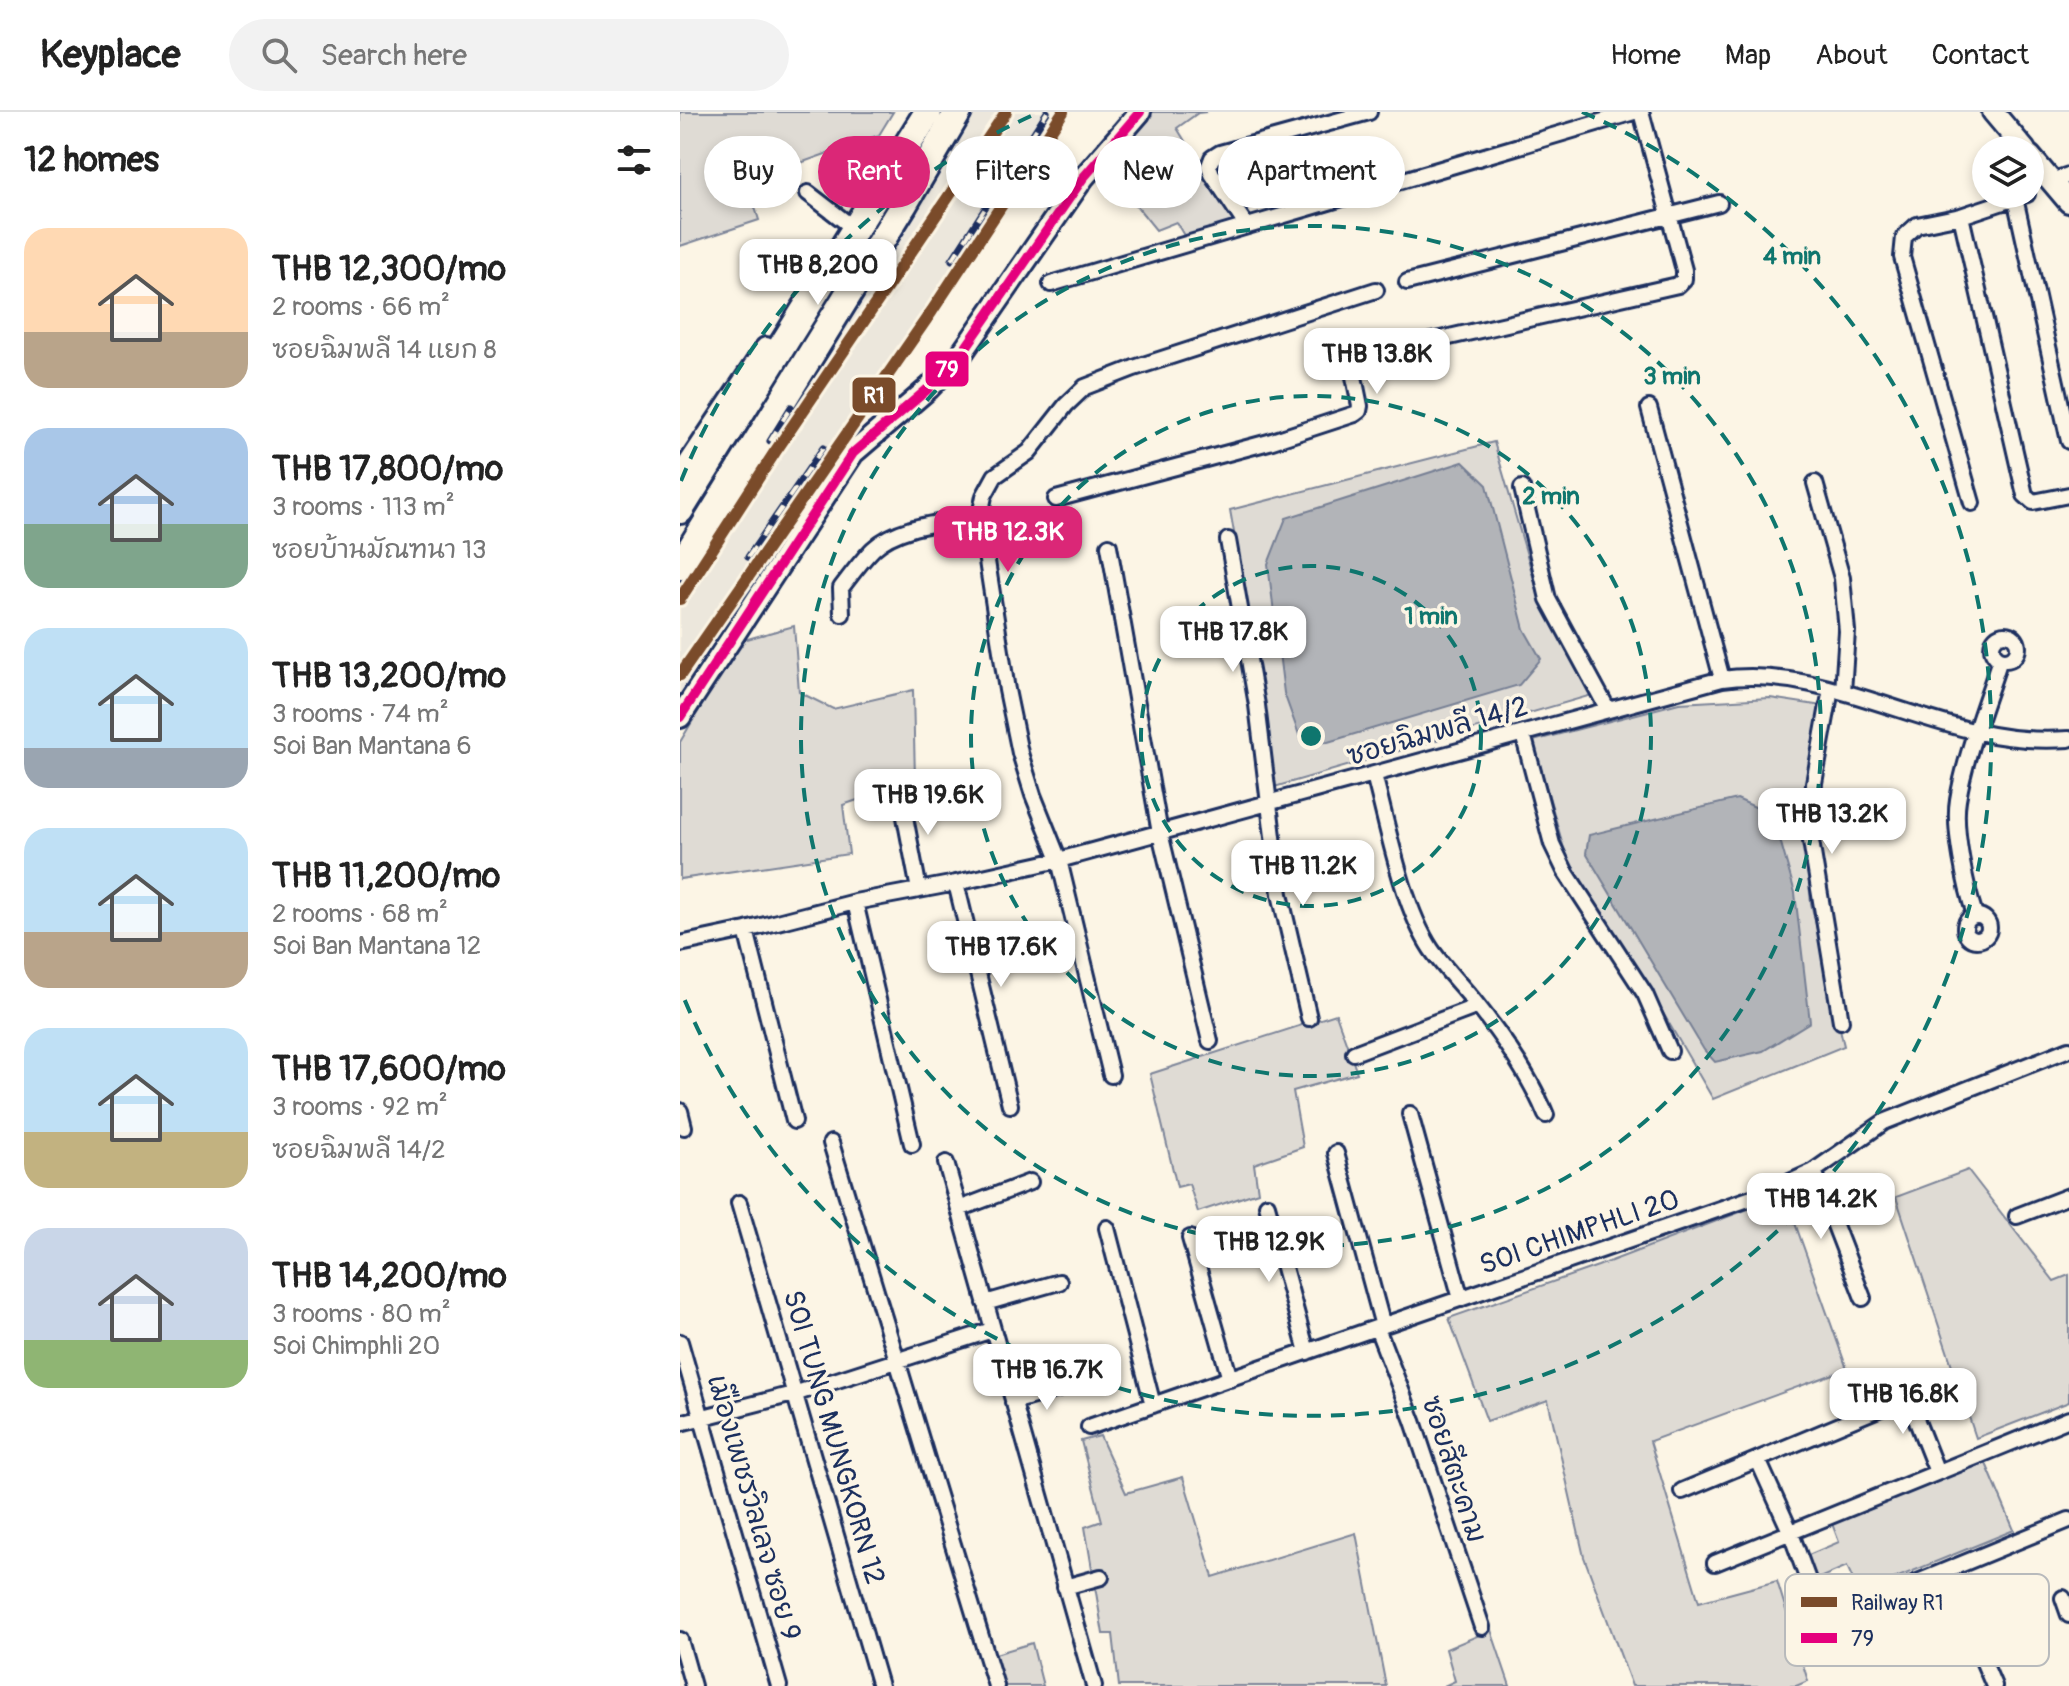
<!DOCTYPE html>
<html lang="en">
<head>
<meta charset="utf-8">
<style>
	:root { --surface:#fff; --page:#f2f2f2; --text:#222; --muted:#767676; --line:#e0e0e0; --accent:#db2777 }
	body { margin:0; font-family:Pangolin,"Playpen Sans Thai",sans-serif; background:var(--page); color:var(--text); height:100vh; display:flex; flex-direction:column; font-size:30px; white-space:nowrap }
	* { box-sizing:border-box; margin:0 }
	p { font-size:26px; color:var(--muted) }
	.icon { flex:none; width:44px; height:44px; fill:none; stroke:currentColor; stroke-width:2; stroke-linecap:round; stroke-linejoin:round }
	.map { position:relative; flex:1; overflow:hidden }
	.drawer { display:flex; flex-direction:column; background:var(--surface); width:680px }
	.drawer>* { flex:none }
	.guide { position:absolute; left:24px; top:24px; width:760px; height:72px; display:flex; gap:16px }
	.controls { position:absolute; left:1292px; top:24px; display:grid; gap:16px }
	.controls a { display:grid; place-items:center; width:72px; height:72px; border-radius:50%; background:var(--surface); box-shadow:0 4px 12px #0003; font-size:40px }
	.price { position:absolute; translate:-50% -68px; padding:0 18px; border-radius:16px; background:#fff; color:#222; font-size:26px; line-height:52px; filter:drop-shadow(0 2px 4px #0008) }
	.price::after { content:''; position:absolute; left:50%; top:48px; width:24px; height:18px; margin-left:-12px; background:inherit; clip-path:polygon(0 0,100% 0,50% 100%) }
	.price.on { background:var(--accent); color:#fff }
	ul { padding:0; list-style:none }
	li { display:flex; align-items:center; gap:24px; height:200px; padding:0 24px }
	li span { display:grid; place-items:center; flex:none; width:224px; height:160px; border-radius:24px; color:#555 }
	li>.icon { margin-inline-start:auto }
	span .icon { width:96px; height:96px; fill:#fffc; stroke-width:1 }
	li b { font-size:34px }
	h2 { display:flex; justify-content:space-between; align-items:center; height:96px; padding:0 24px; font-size:34px }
	.pill { padding:0 28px; border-radius:36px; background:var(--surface); box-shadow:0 4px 12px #0003; font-size:28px; line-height:72px }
	.pill.on { background:var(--accent); color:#fff }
	header { display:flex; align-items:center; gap:48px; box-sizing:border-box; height:112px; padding:0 40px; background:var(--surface); border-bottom:2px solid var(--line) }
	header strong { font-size:38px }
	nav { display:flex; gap:44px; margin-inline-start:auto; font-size:28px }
	.search { width:560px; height:72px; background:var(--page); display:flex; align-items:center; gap:20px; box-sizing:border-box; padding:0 28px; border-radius:44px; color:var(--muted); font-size:30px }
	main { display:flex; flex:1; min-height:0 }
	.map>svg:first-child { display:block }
	.built { fill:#ece7dc }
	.green { fill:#dfdbd4; stroke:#7d8599; stroke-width:2 }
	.water { fill:#b2b4b8; stroke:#767f94; stroke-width:2 }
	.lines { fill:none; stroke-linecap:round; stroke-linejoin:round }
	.street-casing { stroke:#1b2f5e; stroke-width:20 }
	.secondary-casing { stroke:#1b2f5e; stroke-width:26 }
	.highway-casing { stroke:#1b2f5e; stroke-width:32 }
	.street { stroke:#fcf5e5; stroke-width:14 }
	.secondary { stroke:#fcf5e5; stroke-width:20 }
	.highway { stroke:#fcf5e5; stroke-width:26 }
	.rail-casing { stroke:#1b2f5e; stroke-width:7 }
	.rail { stroke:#fcf5e5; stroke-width:4; stroke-dasharray:12; stroke-linecap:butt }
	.bus-1-casing { stroke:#fcf5e5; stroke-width:16 }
	.bus-1 { stroke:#e5007d; stroke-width:10 }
	.rail-1-casing { stroke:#fcf5e5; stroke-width:18 }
	.rail-1 { stroke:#7a4b2a; stroke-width:12 }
	.ring { fill:none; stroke:#0f766e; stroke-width:4; stroke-dasharray:14 10 }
	.labels { text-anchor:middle; stroke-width:7; stroke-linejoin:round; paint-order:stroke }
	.street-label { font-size:28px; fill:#1b2f5e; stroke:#fcf5e5 }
	.key { fill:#fcf5e5; stroke:#b8babc; stroke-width:2 }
	.key-label { font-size:22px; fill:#1b2f5e }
	.centre { fill:#0f766e; stroke:#fcf5e5; stroke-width:4 }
	.ring-label { font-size:24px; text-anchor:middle; font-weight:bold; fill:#0f766e; stroke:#fcf5e5; stroke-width:7; stroke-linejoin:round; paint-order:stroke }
	.line-badge { stroke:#fcf5e5; stroke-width:3 }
	.badge-label { font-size:22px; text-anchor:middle; font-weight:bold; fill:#fff }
</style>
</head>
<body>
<header>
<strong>Keyplace</strong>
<div class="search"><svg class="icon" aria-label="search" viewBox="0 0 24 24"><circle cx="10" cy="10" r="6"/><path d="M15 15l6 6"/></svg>Search here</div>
<nav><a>Home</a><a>Map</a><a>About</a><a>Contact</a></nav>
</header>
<main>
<section class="drawer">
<h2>12 homes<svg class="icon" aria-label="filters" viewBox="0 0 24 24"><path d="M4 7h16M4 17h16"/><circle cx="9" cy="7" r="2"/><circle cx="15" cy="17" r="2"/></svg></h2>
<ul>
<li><span style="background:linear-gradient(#ffd9b3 65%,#b9a48a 0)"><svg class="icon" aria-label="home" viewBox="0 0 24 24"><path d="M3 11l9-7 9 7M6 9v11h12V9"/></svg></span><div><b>THB 12,300/mo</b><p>2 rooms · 66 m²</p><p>ซอยฉิมพลี 14 แยก 8</p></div></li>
<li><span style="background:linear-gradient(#a9c7e8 60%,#7fa58c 0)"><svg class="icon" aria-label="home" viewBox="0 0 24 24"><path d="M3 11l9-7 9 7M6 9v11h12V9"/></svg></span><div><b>THB 17,800/mo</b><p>3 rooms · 113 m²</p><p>ซอยบ้านมัณฑนา 13</p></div></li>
<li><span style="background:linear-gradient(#bfe0f5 75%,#9aa5b1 0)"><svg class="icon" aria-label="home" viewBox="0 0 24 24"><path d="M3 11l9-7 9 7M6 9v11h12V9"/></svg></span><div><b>THB 13,200/mo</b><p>3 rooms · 74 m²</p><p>Soi Ban Mantana 6</p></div></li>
<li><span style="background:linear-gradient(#bfe0f5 65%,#b9a48a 0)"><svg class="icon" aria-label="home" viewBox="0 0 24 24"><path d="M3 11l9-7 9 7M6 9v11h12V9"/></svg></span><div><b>THB 11,200/mo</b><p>2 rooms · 68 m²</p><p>Soi Ban Mantana 12</p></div></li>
<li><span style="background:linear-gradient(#bfe0f5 65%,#c2b280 0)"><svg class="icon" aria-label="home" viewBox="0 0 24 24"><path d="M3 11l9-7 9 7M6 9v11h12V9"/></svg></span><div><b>THB 17,600/mo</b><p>3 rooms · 92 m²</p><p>ซอยฉิมพลี 14/2</p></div></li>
<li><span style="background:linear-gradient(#c9d6e8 70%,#8fb573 0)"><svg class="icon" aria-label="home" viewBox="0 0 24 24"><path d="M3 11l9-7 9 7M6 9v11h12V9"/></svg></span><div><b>THB 14,200/mo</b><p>3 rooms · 80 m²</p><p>Soi Chimphli 20</p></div></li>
</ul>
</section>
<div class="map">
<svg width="1389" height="1574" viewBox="0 0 1389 1574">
	<rect width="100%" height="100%" fill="#fcf5e5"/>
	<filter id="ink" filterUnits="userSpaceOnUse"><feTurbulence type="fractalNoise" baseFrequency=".0125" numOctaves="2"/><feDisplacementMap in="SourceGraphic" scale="16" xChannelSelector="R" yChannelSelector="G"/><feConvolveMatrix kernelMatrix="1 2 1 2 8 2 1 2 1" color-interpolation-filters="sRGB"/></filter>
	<g filter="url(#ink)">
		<!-- built -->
		<path class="built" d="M 283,0 L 389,0 L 201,282 L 78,460 L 0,580 L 0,437 Z"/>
		<!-- green -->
		<path class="green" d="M 0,0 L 213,0 L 199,23 L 67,70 L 79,108 L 0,134 Z
			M 471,0 L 527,0 L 518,1 L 497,16 L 554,109 L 506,127 L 496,110 L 476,118 L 430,61 Z
			M 814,330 L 860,488 L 912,583 L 591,676 L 581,573 L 550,398 Z
			M 114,514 L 119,580 L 153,597 L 233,578 L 235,668 L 163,693 L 169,742 L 0,767 L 0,630 L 60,529 Z
			M 1090,586 L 1143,594 L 1128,760 L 1131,791 L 1164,934 L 1033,987 L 983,901 L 889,754 L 853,629 L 999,591 Z
			M 656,902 L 677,961 L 613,979 L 623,1035 L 574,1052 L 578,1080 L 518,1100 L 509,1072 L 497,1075 L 470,962 Z
			M 1288,1058 L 1374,1169 L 1389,1163 L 1389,1290 L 1296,1326 L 1216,1085 Z
			M 1105,1083 L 1167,1257 L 970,1329 L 1019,1490 L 1097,1469 L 1128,1569 L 1116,1574 L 952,1574 L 904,1445 L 868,1288 L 807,1309 L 769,1206 L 918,1154 Z
			M 420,1324 L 446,1381 L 503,1365 L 533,1465 L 676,1421 L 706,1574 L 439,1574 L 433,1522 L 423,1522 L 405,1415 L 422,1409 L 401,1329 Z
			M 1305,1349 L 1334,1418 L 1179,1481 L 1167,1454 L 1135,1468 L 1128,1443 L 1159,1430 L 1151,1409 Z
			M 811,1518 L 830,1574 L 764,1574 L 775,1569 L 766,1537 Z
			M 352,1531 L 363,1574 L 321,1574 L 312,1543 Z"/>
		<!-- water -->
		<path class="water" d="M 783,350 L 807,373 L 844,517 L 861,547 L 839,573 L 648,630 L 622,631 L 604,581 L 588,452 L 606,406 Z
			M 1057,687 L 1093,703 L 1115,781 L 1130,910 L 1083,939 L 1035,950 L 1024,938 L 906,741 L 909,723 Z"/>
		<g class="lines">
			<!-- street casing -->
			<g class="street-casing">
				<path id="street" d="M 1371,69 L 1389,63
					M 128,81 L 167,111
					M 1335,86 L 1389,329
					M 1281,104 L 1345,383 L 1353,390 L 1389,383
					M 566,113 L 532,62 L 529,54 L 532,46 L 540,41 L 689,0
					M 727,170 L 1039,91
					M 371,172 L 954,0
					M 969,296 L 1042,567
					M 1135,371 L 1162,466 L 1167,519 L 1163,580
					M 842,376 L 868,487 L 927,596
					M 376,387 L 589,330 L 675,302 L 679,299 L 680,294 L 672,255 L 677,246 L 998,173 L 1004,167 L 1004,158 L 961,0
					M 1292,391 L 1222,145 L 1224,125 L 1237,113 L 1281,104 L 1347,82
					M 548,428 L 577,593 L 600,782 L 629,906
					M 429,434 L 480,721 L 530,929
					M 162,502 L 161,476 C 171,463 181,449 193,437 C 219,412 266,411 300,404
					M1312 535a13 13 0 1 1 26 0a13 13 0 1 1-26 0Z
					M 1151,577 L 1134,671 L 1131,729 L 1161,909
					M 843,622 L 872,732 L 885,759 L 965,882 L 990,939
					M 694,663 C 708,715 722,793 751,837 C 764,856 780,872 794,889 C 822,924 849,962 866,1003
					M 220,679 L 239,778
					M 276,771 L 330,993
					M 175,790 L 232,1032
					M 1295,803 C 1286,776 1273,717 1278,688 C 1285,643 1306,591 1320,547
					M1285 816a12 12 0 1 1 24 0a12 12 0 1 1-24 0Z
					M 66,818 L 114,1009
					M 0,832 L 66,818 L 175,790 L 276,771 L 379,748 L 1042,567 C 1130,555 1214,602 1298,620 C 1328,627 1358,629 1389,627
					M 674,941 L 798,894
					M 431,963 L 379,748 L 353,683 L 340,641 L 327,578 L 300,404 L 304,384 L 315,364 L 349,340 L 386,293 L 405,275 L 454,256 L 696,178
					M 0,999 L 4,1015
					M 730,1002 L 781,1187
					M 151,1031 L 316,1574
					M 656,1041 L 703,1214
					M 266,1051 L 414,1574
					M 1134,1059 L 1183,1186
					M 59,1091 L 200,1574
					M 587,1093 L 627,1240
					M 279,1097 L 350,1070
					M 1337,1104 L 1389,1084
					M 427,1116 L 473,1293
					M 510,1126 L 550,1267
					M 305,1191 L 379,1170
					M 697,1216 L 733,1309 L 802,1515
					M 0,1230 L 99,1574
					M 1223,1274 L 1257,1360
					M 333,1290 L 392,1273
					M 0,1311 L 117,1281 L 312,1218
					M 409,1315 L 1086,1081 L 1134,1059 L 1204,1010 L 1389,937
					M 1078,1348 L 1110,1419 L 1143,1509 L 1389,1408
					M 1002,1379 L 1227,1285
					M 1035,1451 L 1389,1307
					M 385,1475 L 421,1465
					M 1383,1486 L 1389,1503
					M 1293,1525 L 1314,1574
					M 0,1528 L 13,1574"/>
			</g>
			<!-- secondary casing -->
			<g class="secondary-casing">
				<path id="secondary" d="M 1313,0 L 1345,38
					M 1350,44 L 1389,90
					M 0,365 L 86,236
					M 0,605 L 173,341 L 249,276 L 280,244 L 403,66 L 460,0"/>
			</g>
			<!-- highway casing -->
			<g class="highway-casing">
				<path id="highway" d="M 0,398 L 248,0
					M 0,454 L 224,92 L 278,0"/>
			</g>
			<!-- street -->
			<use href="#street" class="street"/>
			<!-- secondary -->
			<use href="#secondary" class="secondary"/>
			<!-- highway -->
			<use href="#highway" class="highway"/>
			<!-- rail casing -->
			<g class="rail-casing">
				<path id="rail" d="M 272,148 L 367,0
					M 90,329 L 111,295
					M 68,445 L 143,336
					M 0,487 L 122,302
					M 0,563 L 252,199 L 383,0"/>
			</g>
			<!-- rail -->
			<use href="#rail" class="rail"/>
			<!-- bus-1 casing -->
			<g class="bus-1-casing">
				<path id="bus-1" d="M 0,605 L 173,341 L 249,276 L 280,244 L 403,66 L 460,0"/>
			</g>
			<!-- bus-1 -->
			<use href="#bus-1" class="bus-1"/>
			<!-- rail-1 casing -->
			<g class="rail-1-casing">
				<path id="rail-1" d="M 0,487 L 95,340 L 326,0
					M 0,563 L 252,199 L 383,0"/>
			</g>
			<!-- rail-1 -->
			<use href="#rail-1" class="rail-1"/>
		</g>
	</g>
	<!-- distance rings -->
	<g class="ring">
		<circle cx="631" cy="624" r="170"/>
		<circle cx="631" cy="624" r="340"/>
		<circle cx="631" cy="624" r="510"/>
		<path d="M1 369A680 680 0 0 1 360 0M902 0A680 680 0 1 1 1 879"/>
	</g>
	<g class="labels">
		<!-- street labels -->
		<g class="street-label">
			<text transform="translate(757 618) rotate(-16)" y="10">ซอยฉิมพลี 14/2</text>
			<text transform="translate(899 1119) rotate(-19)" y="10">SOI CHIMPHLI 20</text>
			<text transform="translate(155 1325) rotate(74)" y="10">SOI TUNG MUNGKORN 12</text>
			<text transform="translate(775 1357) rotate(72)" y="10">ซอยสีตะคาม</text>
			<text transform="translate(75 1395) rotate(74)" y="10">เมืองเพชรวิลเลจ ซอย 9</text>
		</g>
	</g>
	<!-- legend -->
	<rect x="1105" y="1462" width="264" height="92" rx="12" class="key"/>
	<rect x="1121" y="1485" width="36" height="10" fill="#7a4b2a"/>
	<rect x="1121" y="1521" width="36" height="10" fill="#e5007d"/>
	<g class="key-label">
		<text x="1171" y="1498">Railway R1</text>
		<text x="1171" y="1534">79</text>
	</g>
	<circle cx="631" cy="624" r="12" class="centre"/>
	<g class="ring-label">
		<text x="1112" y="152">4 min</text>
		<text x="992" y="272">3 min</text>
		<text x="871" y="392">2 min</text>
		<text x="751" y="512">1 min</text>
	</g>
	<g class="line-badge">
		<rect x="244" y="238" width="46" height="38" rx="8" fill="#e5007d"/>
		<rect x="171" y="264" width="46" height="38" rx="8" fill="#7a4b2a"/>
	</g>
	<g class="badge-label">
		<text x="267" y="265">79</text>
		<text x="194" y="291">R1</text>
	</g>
</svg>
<div class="controls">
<a><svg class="icon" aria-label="layers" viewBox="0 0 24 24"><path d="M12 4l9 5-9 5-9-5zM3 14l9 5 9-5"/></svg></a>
</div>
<b class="price" style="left:138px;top:195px">THB 8,200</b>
<b class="price" style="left:697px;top:284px">THB 13.8K</b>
<b class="price on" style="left:328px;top:462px">THB 12.3K</b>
<b class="price" style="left:553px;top:562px">THB 17.8K</b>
<b class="price" style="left:248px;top:725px">THB 19.6K</b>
<b class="price" style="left:1152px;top:744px">THB 13.2K</b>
<b class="price" style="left:623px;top:796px">THB 11.2K</b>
<b class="price" style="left:321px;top:877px">THB 17.6K</b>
<b class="price" style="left:1141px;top:1129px">THB 14.2K</b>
<b class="price" style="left:589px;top:1172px">THB 12.9K</b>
<b class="price" style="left:367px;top:1300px">THB 16.7K</b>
<b class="price" style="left:1223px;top:1324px">THB 16.8K</b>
<div class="guide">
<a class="pill">Buy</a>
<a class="pill on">Rent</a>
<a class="pill">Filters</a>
<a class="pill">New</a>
<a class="pill">Apartment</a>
</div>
</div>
</main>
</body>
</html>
